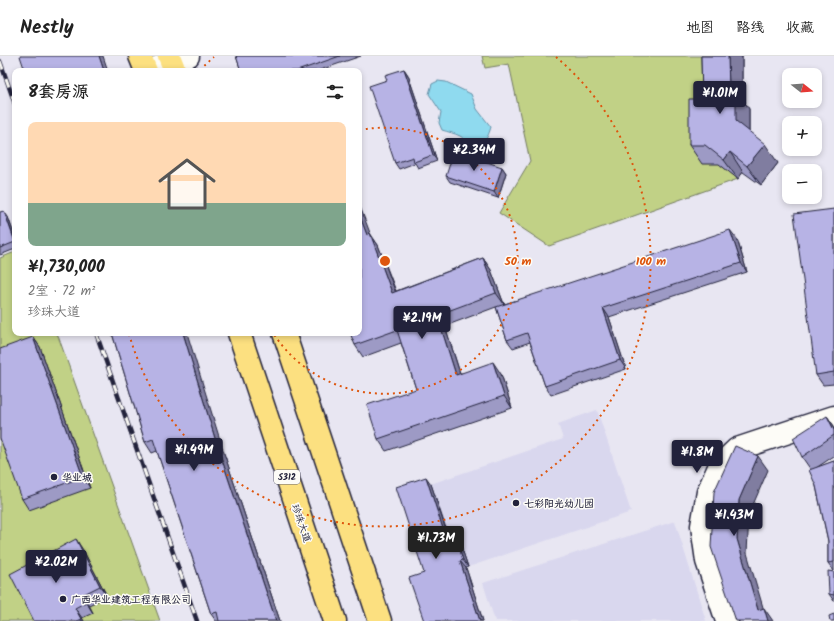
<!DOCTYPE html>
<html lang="zh">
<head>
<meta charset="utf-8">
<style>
	:root { --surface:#fff; --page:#f6f6f6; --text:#222; --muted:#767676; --line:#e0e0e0; --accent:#22223b }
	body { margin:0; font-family:Kalam,"LXGW WenKai TC",sans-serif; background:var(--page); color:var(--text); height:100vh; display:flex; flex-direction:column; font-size:15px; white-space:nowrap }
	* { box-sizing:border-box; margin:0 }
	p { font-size:13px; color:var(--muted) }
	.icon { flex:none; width:22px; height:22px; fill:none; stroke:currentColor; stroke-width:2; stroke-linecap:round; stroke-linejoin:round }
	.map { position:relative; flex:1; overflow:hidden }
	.sheet { position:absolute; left:12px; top:12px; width:350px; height:268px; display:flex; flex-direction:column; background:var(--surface); border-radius:8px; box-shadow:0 2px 6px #0003 }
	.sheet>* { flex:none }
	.needle { width:26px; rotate:107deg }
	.fabs { position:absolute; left:782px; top:12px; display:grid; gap:8px }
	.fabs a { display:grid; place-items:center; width:40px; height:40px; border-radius:8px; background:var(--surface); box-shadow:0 2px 6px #0003; font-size:20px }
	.price { position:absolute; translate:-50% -34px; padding:0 9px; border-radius:4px; background:var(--accent); color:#fff; font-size:13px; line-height:26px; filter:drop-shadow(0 1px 2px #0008) }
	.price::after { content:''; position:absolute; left:50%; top:24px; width:12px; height:9px; margin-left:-6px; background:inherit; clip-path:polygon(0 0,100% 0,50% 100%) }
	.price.current { background:#222; color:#fff }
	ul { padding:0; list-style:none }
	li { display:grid; align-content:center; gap:8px; height:212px; padding:0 16px }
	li+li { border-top:1px solid var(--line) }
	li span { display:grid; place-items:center; height:124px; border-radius:8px; color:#555 }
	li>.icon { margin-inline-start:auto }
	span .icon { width:72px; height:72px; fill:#fffc; stroke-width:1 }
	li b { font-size:17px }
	h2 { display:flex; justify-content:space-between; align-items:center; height:48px; padding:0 16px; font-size:17px }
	header { display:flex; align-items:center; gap:24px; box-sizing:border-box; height:56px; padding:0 20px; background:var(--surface); border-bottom:1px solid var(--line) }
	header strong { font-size:19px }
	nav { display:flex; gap:22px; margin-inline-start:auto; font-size:14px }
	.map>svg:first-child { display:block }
	.built { fill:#d9d7ee }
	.green { fill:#c1d186; stroke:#727a60 }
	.water { fill:#8fdaef; stroke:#6390a7 }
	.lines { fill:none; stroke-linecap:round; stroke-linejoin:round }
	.minor-casing { stroke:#22223b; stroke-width:25 }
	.major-casing { stroke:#22223b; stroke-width:25 }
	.minor { stroke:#fdfcf7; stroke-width:22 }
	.major { stroke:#fce080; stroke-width:22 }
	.rail-casing { stroke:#22223b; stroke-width:4.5 }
	.rail { stroke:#fdfcf7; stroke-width:3; stroke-dasharray:9; stroke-linecap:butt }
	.wall { fill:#9d9ac5; stroke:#22223b }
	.shaded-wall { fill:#807da0; stroke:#22223b }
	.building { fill:#b7b3e5; stroke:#22223b }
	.ring { fill:none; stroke:#de560e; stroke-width:2; stroke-dasharray:2 4 }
	.poi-dot { fill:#22223b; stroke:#fdfcf7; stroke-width:1.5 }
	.labels { text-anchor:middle; stroke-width:3; stroke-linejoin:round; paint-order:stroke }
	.shield { fill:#fdfcf7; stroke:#646373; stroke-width:1 }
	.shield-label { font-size:9px; font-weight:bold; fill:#22223b }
	.poi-label { font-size:10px; font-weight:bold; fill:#22223b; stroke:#fdfcf7; text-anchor:start }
	.street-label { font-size:10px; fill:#22223b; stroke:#fdfcf7 }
	.centre { fill:#de560e; stroke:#fdfcf7; stroke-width:2 }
	.ring-label { font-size:12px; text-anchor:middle; font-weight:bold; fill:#de560e; stroke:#fdfcf7; stroke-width:3; stroke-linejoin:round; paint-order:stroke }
</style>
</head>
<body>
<header>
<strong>Nestly</strong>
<nav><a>地图</a><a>路线</a><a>收藏</a></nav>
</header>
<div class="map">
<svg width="834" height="565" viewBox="0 0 834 565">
	<rect width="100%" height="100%" fill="#e8e6f2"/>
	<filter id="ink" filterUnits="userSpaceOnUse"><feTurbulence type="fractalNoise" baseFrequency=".025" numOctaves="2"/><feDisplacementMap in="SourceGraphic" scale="8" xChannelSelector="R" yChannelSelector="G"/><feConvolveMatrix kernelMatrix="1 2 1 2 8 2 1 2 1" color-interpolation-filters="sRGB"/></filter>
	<g filter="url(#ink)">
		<!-- built -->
		<path class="built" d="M 597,354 L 631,456 L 430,524 L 401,438 L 563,383 L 558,368 Z
			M 675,465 L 706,565 L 495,565 L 483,527 Z"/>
		<!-- green -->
		<path class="green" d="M 482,0 L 715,0 L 719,108 L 738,123 L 549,190 L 499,157 L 530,105 L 509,8 L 485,12 Z
			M 15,196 L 15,277 L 57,277 L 160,565 L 0,565 L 0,202 Z"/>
		<!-- water -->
		<path class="water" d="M 438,25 L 446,26 L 471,38 L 477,53 L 491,71 C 488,81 483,94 470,88 C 466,86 464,82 460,80 C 454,77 448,76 442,74 L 439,67 L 441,56 L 429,38 L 432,28 Z"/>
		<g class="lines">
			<!-- minor casing -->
			<g class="minor-casing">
				<path id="minor" d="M 147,15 L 188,0
					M 727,565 L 707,505 L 702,470 L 708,436 L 720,409 L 737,393 L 834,361"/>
			</g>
			<!-- major casing -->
			<g class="major-casing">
				<path id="major" d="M 140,0 L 146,15
					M 169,0 L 175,15
					M 239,277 L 335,565
					M 284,277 L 380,565"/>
			</g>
			<!-- minor -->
			<use href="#minor" class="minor"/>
			<!-- major -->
			<use href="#major" class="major"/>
			<!-- rail casing -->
			<g class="rail-casing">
				<path id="rail" d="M 0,5 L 15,48
					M 96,277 L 197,565"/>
			</g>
			<!-- rail -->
			<use href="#rail" class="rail"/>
		</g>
		<!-- wall -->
		<path class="wall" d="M 236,0 L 361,0 L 317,15 L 241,15 Z
			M 701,0 L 742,0 L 742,42 L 749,53 L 749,76 L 778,107 L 761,129 L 743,116 L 738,123 L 719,108 L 702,108 L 689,89 L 702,43 Z
			M 404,13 L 408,19 L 437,105 L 418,112 L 415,107 L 399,113 L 395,107 L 387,24 Z
			M 502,111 L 506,117 L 498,142 L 450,126 L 446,120 Z
			M 834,153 L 834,328 L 823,329 L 816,319 Z
			M 0,156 L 8,161 L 15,181 L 15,193 L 0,199 Z
			M 370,178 L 378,189 L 396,235 L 483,202 L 491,214 L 504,248 L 737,183 L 747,216 L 609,261 L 626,313 L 551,339 L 545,330 L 530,286 L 513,292 L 507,284 L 496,251 L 445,270 L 460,317 L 501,318 L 512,352 L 386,395 L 378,383 L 416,333 L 401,287 L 363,301 L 355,289 Z
			M 112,277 L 225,400 L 280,565 L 216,565 L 211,558 L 157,395 L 152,397 L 145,386 Z
			M 33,281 L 40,291 L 90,432 L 29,454 L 22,443 Z
			M 827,360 L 834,370 L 834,400 L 816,412 L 834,405 L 834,515 L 828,507 L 828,485 L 816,430 L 811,414 L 802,401 Z
			M 431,428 L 450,484 L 456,482 L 461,490 L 468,511 L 466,512 L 483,565 L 424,565 L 424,517 Z
			M 83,494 L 107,540 L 89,549 L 93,557 L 82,562 L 84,565 L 34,565 Z
			M 834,516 L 834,545 L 829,538 Z"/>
		<!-- shaded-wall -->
		<path class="shaded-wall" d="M 99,0 L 103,0 L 108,15 L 104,15 Z
			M 728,0 L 742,0 L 742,42 L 749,53 L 749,85 L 736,65 L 729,34 Z
			M 404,13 L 408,19 L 437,105 L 433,99 Z
			M 765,88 L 778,107 L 761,129 L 747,110 Z
			M 730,96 L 743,116 L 738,123 L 724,104 Z
			M 502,111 L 506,117 L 498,142 L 494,136 Z
			M 359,148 L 375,190 L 367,179 L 359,158 Z
			M 4,155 L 8,161 L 15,181 L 15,186 Z
			M 730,174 L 737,183 L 747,216 L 741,207 Z
			M 370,177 L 378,189 L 400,248 L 392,237 Z
			M 483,202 L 491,214 L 504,248 L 496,237 Z
			M 603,252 L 609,261 L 626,313 L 620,304 Z
			M 437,259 L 445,270 L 464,330 L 456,319 Z
			M 183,277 L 187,277 L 225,400 L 280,565 L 276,565 L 217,389 Z
			M 33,281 L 40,291 L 90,432 L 83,421 Z
			M 493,306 L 501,318 L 512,352 L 504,340 Z
			M 827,360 L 834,370 L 834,374 Z
			M 758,400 L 768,414 L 749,458 L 747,497 L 767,565 L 758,554 L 737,483 L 739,444 Z
			M 426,421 L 431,428 L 452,493 L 447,485 Z
			M 456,482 L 461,490 L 468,511 L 463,504 Z
			M 76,483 L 83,494 L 107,540 L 100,530 Z
			M 460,505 L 466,512 L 483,565 L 480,565 Z
			M 82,539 L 89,549 L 93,557 L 86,546 Z
			M 75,552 L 82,562 L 84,565 L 82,565 L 81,563 Z
			M 764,552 L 773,565 L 768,565 Z"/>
		<!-- building -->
		<path class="building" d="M 20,0 L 99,0 L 104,15 L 25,15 Z
			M 236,0 L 340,0 L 297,15 L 241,15 Z
			M 701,0 L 728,0 L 729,34 L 736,33 L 736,65 L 765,88 L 747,110 L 730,96 L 724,104 L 705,89 L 689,89 L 689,43 L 702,43 Z
			M 404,13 L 433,99 L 414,106 L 413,101 L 395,107 L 369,30 L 387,24 L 385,19 Z
			M 454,95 L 502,111 L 494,136 L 446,120 Z
			M 834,153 L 834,316 L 816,319 L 794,158 Z
			M 4,155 L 15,186 L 0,192 L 0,156 Z
			M 359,158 L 367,179 L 370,177 L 392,237 L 483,202 L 496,237 L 437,259 L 456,319 L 493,306 L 504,340 L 378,383 L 367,349 L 416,333 L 397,274 L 355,289 L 350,277 L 359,277 Z
			M 730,174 L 741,207 L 603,252 L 620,304 L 545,330 L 527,277 L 507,284 L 496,251 Z
			M 112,277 L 183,277 L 217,389 L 276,565 L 219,565 L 217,556 L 211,558 L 153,383 L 145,386 Z
			M 33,281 L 83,421 L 22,443 L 0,382 L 0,293 Z
			M 827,360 L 834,374 L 834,379 L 802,401 L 793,382 Z
			M 735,390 L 758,400 L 739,444 L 737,483 L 758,554 L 764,552 L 768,565 L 736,565 L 711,491 L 714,436 Z
			M 834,405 L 834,506 L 828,507 L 828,485 L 816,430 L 809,414 Z
			M 426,421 L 447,485 L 456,482 L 463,504 L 460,505 L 480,565 L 424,565 L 409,522 L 424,517 L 396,431 Z
			M 76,483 L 100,530 L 82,539 L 86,546 L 75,552 L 81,563 L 76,565 L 34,565 L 10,518 Z
			M 828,515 L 834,516 L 834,539 L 829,538 Z
			M 834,558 L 834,565 L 830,565 L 829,560 Z"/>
	</g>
	<!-- distance rings -->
	<g class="ring">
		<path d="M360 74A133 133 0 1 1 273 277"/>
		<path d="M200 14A266 266 0 0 1 214 1M556 1A266 266 0 1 1 129 278"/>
	</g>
	<!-- markers -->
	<g class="poi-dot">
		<circle cx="54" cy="421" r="4"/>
		<circle cx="516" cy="447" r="4"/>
		<circle cx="63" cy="543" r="4"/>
	</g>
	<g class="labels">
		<!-- shield labels -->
		<rect class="shield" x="274" y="414" width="26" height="14" rx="3"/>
		<g class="shield-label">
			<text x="287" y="424">S312</text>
		</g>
		<!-- poi labels -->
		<g class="poi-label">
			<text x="62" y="425">华业城</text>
			<text x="524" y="451">七彩阳光幼儿园</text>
			<text x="71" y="547">广西华业建筑工程有限公司</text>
		</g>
		<!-- street labels -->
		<g class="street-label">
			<text transform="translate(302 467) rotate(71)" y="4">珍珠大道</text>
		</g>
	</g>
	<circle cx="385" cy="205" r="6" class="centre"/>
	<g class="ring-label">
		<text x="518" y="209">50 m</text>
		<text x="651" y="209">100 m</text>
	</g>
</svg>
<div class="fabs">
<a><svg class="needle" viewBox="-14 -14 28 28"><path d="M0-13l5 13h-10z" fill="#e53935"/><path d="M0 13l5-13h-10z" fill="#767676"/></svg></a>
<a>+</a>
<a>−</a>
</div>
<b class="price" style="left:720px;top:59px">¥1.01M</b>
<b class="price" style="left:474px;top:116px">¥2.34M</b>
<b class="price" style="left:422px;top:284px">¥2.19M</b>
<b class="price" style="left:194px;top:416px">¥1.49M</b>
<b class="price" style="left:697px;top:418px">¥1.8M</b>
<b class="price" style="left:734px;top:481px">¥1.43M</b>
<b class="price current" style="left:436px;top:504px">¥1.73M</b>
<b class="price" style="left:56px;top:528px">¥2.02M</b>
<section class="sheet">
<h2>8套房源<svg class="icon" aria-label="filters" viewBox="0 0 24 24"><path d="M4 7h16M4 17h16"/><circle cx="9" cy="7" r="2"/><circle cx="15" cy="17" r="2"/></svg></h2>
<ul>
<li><span style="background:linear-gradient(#ffd9b3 65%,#7fa58c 0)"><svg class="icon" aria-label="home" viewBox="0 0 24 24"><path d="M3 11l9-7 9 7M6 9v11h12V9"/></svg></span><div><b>¥1,730,000</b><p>2室 · 72 m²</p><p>珍珠大道</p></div></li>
</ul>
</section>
</div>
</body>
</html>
